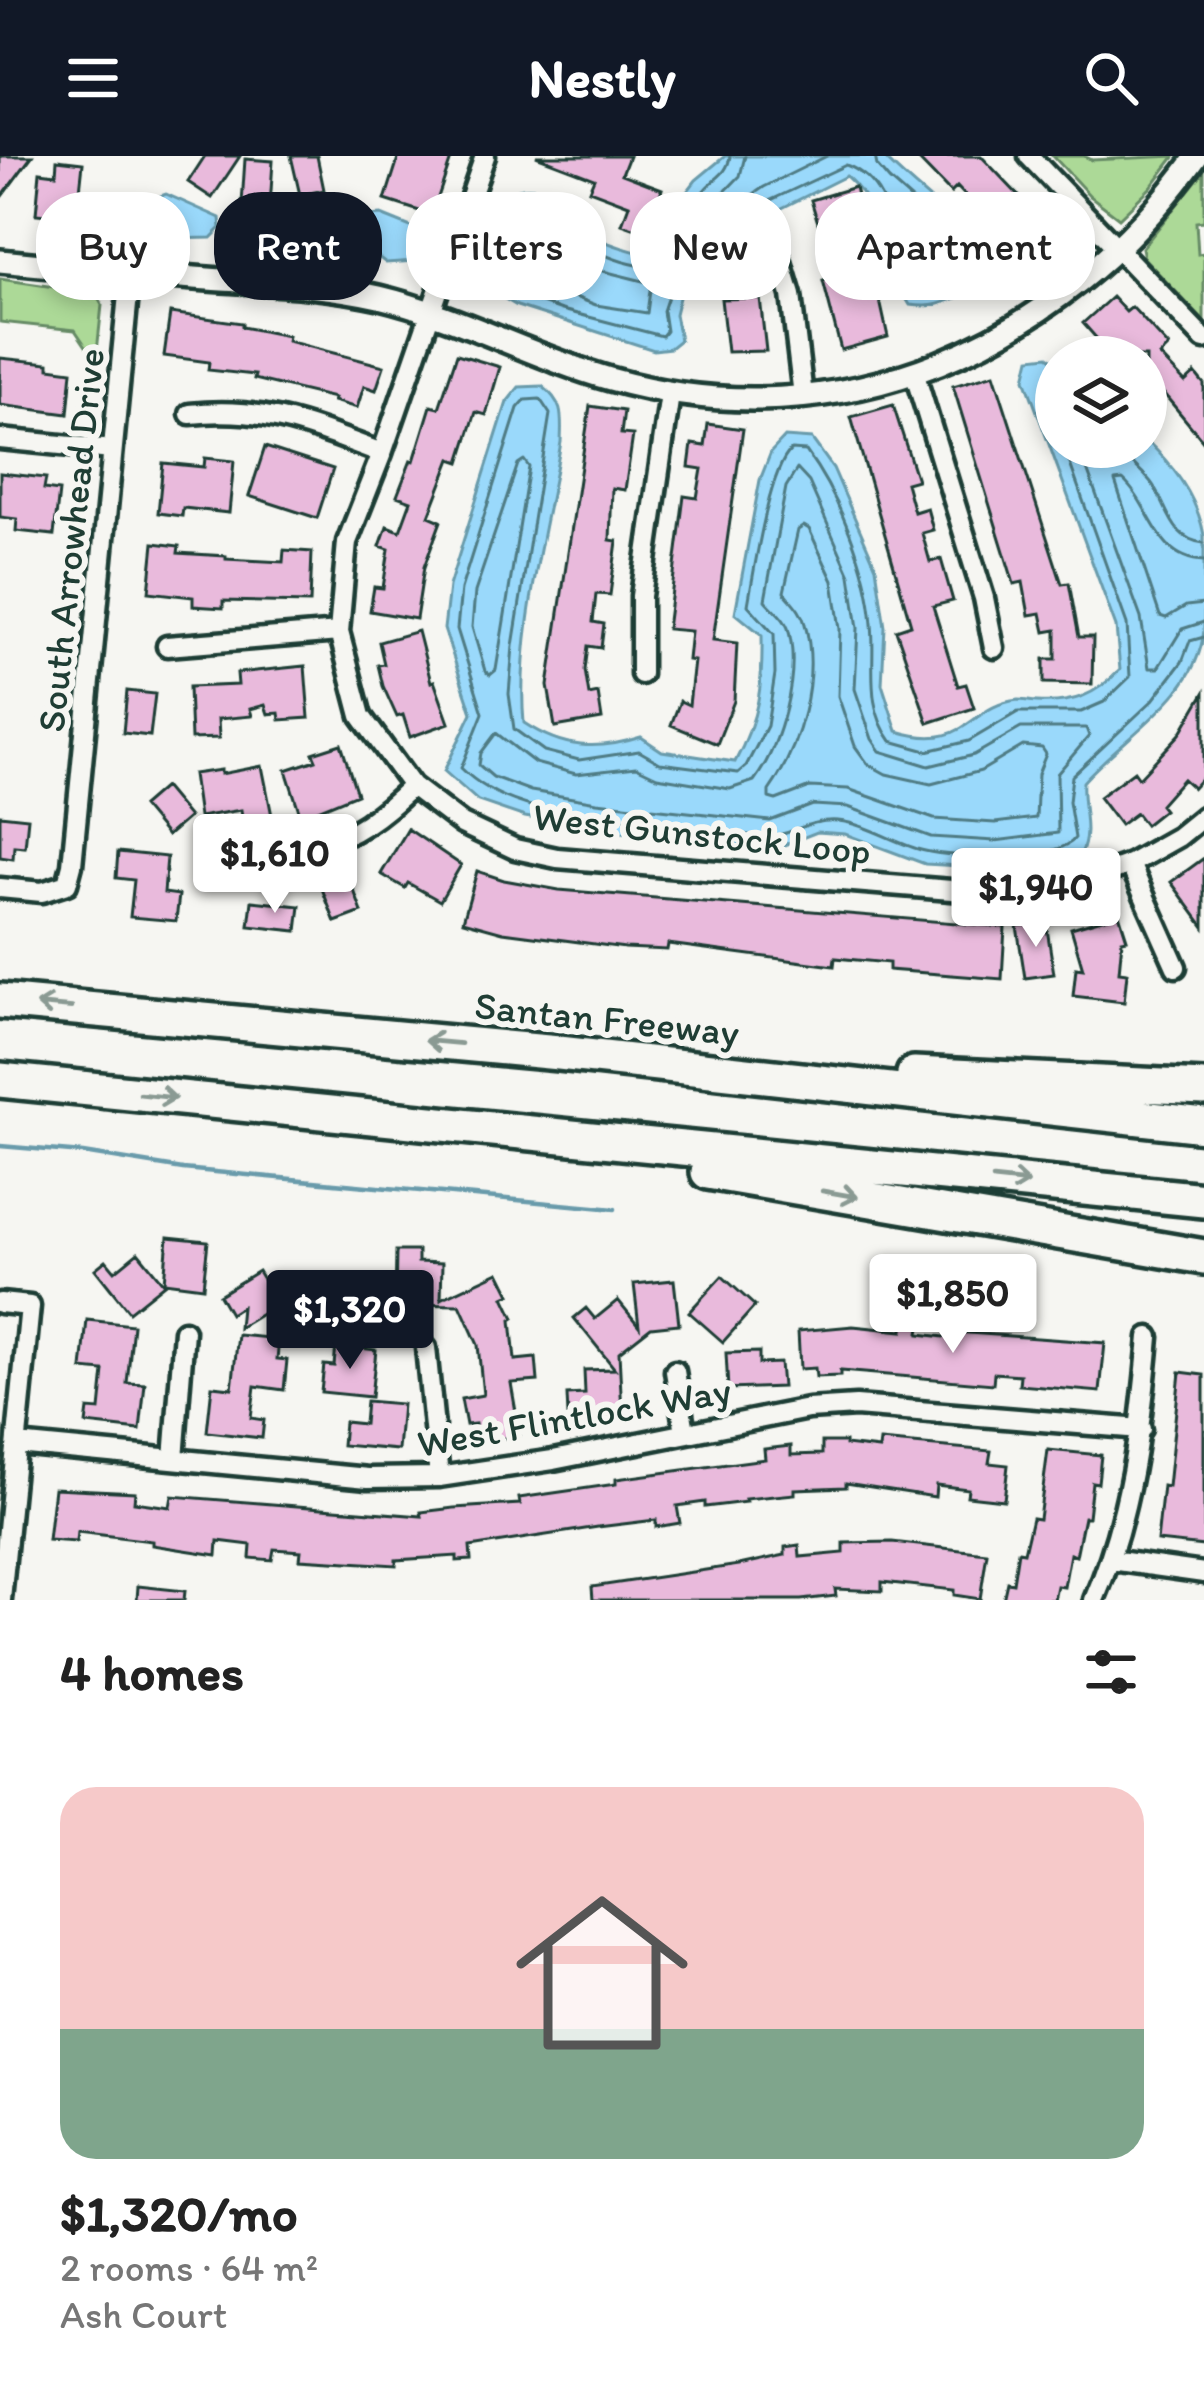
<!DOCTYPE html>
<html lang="en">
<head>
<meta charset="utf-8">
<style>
	:root { --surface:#fff; --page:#f2f2f2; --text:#222; --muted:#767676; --line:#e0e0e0; --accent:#111827 }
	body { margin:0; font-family:Itim,sans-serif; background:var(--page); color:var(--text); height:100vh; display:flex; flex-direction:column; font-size:45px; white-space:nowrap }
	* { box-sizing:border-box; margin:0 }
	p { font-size:39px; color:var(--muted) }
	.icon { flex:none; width:66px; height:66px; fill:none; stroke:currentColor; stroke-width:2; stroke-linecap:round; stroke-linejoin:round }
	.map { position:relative; height:1444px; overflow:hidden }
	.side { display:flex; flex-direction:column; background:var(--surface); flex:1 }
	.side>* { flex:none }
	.guide { position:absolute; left:36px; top:36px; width:1134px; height:108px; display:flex; gap:24px }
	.tools { position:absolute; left:1035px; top:180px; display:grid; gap:24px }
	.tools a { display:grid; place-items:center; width:132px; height:132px; border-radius:50%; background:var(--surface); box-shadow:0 6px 18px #0003; font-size:60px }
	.price { position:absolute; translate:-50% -102px; padding:0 27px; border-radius:12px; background:#fff; color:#222; font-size:39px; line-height:78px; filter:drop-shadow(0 3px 6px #0008) }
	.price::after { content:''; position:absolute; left:50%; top:72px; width:36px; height:27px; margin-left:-18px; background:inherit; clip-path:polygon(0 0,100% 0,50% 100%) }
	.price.current { background:var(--accent); color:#fff }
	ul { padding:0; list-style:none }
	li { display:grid; align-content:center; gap:24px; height:636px; padding:0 60px }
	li+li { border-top:3px solid var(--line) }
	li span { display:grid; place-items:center; height:372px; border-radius:36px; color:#555 }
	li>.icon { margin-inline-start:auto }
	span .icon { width:216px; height:216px; fill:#fffc; stroke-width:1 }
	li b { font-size:51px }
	h2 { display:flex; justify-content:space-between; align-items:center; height:144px; padding:0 60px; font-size:51px }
	.chip { padding:0 42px; border-radius:48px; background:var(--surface); box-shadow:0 6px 18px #0003; font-size:42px; line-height:108px }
	.chip.current { background:var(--accent); color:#fff }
	header { display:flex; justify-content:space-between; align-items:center; height:156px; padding:0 60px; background:var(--accent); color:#fff; font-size:54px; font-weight:700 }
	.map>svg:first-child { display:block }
	.green { fill:#acd997; stroke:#668b66; stroke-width:3 }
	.water { fill:#9ad9fb; stroke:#699bab; stroke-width:3 }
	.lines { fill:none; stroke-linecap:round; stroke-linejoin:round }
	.shore { stroke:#507b84; stroke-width:3 }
	.stream { stroke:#699bab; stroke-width:4.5 }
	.building { fill:#e9badc; stroke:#1f3d34; stroke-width:3 }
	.minor-casing { stroke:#1f3d34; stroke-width:27 }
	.tertiary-casing { stroke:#1f3d34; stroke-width:30 }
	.motorway-casing { stroke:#1f3d34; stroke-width:42 }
	.minor { stroke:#f6f6f2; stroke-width:18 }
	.tertiary { stroke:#f6f6f2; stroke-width:21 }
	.motorway { stroke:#f6f6f2; stroke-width:33 }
	.oneway { stroke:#8a9a93 }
	.labels { text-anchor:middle; stroke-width:12; stroke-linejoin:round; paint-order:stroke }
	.street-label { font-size:39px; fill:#1f3d34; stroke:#f6f6f2 }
</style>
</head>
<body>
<header><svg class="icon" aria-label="menu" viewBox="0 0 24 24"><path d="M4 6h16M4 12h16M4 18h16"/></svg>Nestly<svg class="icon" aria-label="search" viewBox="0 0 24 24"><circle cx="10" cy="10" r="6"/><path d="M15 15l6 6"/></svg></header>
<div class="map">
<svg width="1204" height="1444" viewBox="0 0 1204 1444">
	<rect width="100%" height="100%" fill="#f6f6f2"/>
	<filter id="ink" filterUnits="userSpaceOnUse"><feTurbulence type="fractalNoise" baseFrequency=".00833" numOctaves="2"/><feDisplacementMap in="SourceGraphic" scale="24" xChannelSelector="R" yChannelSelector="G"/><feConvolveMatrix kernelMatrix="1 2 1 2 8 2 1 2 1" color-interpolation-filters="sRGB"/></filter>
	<g filter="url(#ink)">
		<!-- green -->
		<path class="green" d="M 1053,0 L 1084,0 L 1092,4 L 1175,0 L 1151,31 L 1119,62 L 1090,40 Z
			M 1204,15 L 1204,65 L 1196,66 L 1198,98 L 1204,97 L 1204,165 L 1144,102 L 1142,92 Z
			M 0,123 L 95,137 L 102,149 L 96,205 L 75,174 L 0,166 Z"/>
		<!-- water -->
		<path class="water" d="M 725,0 L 883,0 C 913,34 995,87 1000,132 C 985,138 974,137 960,141 C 937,148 935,152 910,149 C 883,106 886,55 846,20 L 778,54 L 722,92 L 682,129 L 675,158 L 680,184 L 670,192 L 654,194 L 517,150 L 488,133 L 492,113 L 502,89 L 508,37 C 545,18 562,51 586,73 C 602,88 627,93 647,99 L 668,74 L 673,54 L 696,24 Z
			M 166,38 L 220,62 L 221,72 L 211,82 L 167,83 L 152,76 L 148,56 L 152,43 Z
			M 381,59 L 411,71 L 424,89 L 415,105 L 386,107 L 357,85 L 358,73 L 369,60 Z
			M 266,62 L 285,66 L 318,64 L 328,73 L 315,94 C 293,100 271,90 259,70 Z
			M 1048,200 L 1056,206 L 1056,291 L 1146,291 L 1146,284 C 1174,310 1197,341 1204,379 C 1204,410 1204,443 1204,474 C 1198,541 1123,580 1083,626 C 1081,651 1092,674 1081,698 L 1068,703 L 995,712 L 925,708 L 845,678 L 817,676 L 774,693 L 594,673 L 525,661 L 478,645 L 444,615 L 472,557 L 444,473 L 449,430 L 507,246 L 519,231 L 542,230 C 564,247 562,260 561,286 C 546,373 516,481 524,567 C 563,593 597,595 641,581 L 662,595 L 735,606 C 759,561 763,530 762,479 L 735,457 L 760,324 L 771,296 L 785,281 L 812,283 L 833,312 L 876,411 L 885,471 L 882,528 L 897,575 C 968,597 968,549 1018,544 C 1025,544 1031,546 1037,546 C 1074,548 1095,539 1120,514 L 1116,471 L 1025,223 L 1030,202 Z"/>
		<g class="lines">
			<!-- shore -->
			<path class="shore" d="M 730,0 C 728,16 718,20 707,31 C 683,55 679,94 649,111 C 627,108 602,100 584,87 C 560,71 555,44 522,44 L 514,92 L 503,127 L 522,140 L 562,154 L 662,180 L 666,175 L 663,155 L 675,119 L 715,83 L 771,44 L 846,9 C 898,28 891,97 917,137 C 937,141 961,130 981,126 L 983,119 L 937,66 L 889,24 L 877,10 L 875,0
				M 745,0 L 740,20 L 704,57 L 706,66 L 712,66 L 764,31 L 827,0
				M 537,63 L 575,100 L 603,115 L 651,127 L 647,157 L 596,149 L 522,121 L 532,67 Z
				M 914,72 L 921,72 L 953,106 L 953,114 L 933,124 L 925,122 L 911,78 Z
				M 1064,291 L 1127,468 L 1130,521 L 1104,546 L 1081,556 L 1018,556 L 969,585 L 927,595 L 891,585 C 864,548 876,509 872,468 C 868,412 839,340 806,295 L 791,294 C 769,313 754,416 748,449 L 774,478 L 775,518 L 767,570 L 746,610 L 738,617 L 660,607 L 639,595 L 579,604 L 544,595 L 514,573 L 509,538 L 513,490 L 550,258 L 540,243 L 525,244 L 518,252 L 461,433 L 457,473 L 483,557 L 461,612 C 513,664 599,659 668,668 C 701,672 735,680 768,680 C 793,680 806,663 838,665 C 867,668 896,688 925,695 C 952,702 1059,706 1075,682 L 1069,646 L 1072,620 L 1153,544 L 1182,506 L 1190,485 L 1204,481
				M 1079,291 L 1141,462 L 1149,512 L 1158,512 L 1182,473 L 1204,466
				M 1120,291 C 1128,307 1144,315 1153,329 C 1169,353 1171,384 1204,387
				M 524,304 L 529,311 L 496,514 L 490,519 L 485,515 L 472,471 L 475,436 L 518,308 Z
				M 797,313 L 809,326 L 850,419 L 858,472 L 855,533 L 872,583 L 880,595 L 929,610 L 974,599 L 1021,572 L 1086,572 L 1089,580 L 1057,618 L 1058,677 L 995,685 L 931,681 L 848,651 L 813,649 L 770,665 L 597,646 L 531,635 L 493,621 L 479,609 L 481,597 L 496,577 L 535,607 L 576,618 L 636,611 L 657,621 L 730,633 L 754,625 C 781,589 801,517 788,472 C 784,460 772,453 765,444 L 786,331 Z
				M 804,370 L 809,373 L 833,425 L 840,473 L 838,540 L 855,590 L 868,608 L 886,618 L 931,628 L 981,615 L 1023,590 L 1042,592 L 1046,598 L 1038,618 L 1036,662 L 995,667 L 934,663 L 848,633 L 810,631 L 776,644 L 769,642 L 769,635 C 800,591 820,522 805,468 C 802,455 792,446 784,436 L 798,374 Z
				M 1204,405 C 1155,403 1153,351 1123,324 L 1115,325 L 1160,460 L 1166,462 L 1186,450 L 1204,448"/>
			<!-- stream -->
			<path class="stream" d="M 0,990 L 83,997 L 183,1013 L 615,1053"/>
		</g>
		<!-- building -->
		<path class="building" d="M 0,0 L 32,0 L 0,43 Z
			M 205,0 L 240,0 L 212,42 L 188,26 Z
			M 291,0 L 317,0 L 324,34 L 300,39 Z
			M 399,0 L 452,0 L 432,59 L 385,44 Z
			M 536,0 L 629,0 L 622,18 L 662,33 L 658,44 L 668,48 L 656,80 L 622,68 L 629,49 L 589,34 L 594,22 Z
			M 915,0 L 981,0 L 1040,62 L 1002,93 L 983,70 L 989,65 L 957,31 L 951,37 Z
			M 245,3 L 273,5 L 270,50 L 242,48 Z
			M 57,4 L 83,7 L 77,62 L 36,58 L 40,16 L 56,18 Z
			M 855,31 L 888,181 L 841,194 L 823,125 L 835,122 L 811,44 Z
			M 1112,141 L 1126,156 L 1132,151 L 1169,191 L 1160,200 L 1185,226 L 1195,217 L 1204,228 L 1204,286 L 1159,232 L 1146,244 L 1146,201 L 1113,201 L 1083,167 Z
			M 760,142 L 766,195 L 727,196 L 721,143 Z
			M 170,157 L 242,167 L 242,171 L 288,180 L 287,185 L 384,210 L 376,234 L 364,230 L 357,252 L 333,245 L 334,242 L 254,223 L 255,219 L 208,214 L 209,206 L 164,200 Z
			M 457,198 L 500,211 L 486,259 L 476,256 L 460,306 L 451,303 L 429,360 L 441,365 L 424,411 L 416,463 L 370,455 L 374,431 L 383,432 L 389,393 L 380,390 L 387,370 L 400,375 L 411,345 L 397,340 L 411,304 L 414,305 L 431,250 L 439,252 Z
			M 0,202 L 49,207 L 49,212 L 72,215 L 68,258 L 0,249 Z
			M 994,218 L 1062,428 L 1069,427 L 1079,481 L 1093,481 L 1092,528 L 1044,527 L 1044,503 L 1056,503 L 1056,474 L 1045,476 L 1041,457 L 1029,459 L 1023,426 L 1014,428 L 953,230 Z
			M 893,249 L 917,324 L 906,327 L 914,356 L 927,352 L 933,374 L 922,377 L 930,406 L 941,403 L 953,445 L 933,450 L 958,530 L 966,528 L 974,552 L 928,567 L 896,474 L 911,469 L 851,261 Z
			M 590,250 L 624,255 L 621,278 L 633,279 L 625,334 L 612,332 L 610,384 L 617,385 L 610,439 L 596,438 L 593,466 L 604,468 L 601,492 L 588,490 L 585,514 L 589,539 L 598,537 L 602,563 L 555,571 L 548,530 Z
			M 708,268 L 743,273 L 713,484 L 737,487 L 734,545 L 717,588 L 671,569 L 680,545 L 689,549 L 694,505 L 688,504 L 691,475 L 667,473 L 684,340 L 697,342 L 702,313 L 689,311 L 692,288 L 705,290 Z
			M 265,291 L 333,313 L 317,362 L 249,340 Z
			M 205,302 L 234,305 L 229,357 L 183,352 L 182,360 L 158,357 L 163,307 L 204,311 Z
			M 0,317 L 46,322 L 44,333 L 59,335 L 54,379 L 16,375 L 17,363 L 0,361 Z
			M 154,387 L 179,390 L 178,397 L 226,400 L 226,403 L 283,406 L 284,394 L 312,396 L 310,447 L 223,445 L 223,452 L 193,450 L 193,441 L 149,436 Z
			M 418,475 L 431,526 L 434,525 L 449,567 L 410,581 L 403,559 L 397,561 L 383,530 L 378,509 L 384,508 L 379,486 Z
			M 305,510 L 309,562 L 280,564 L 279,557 L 268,558 L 265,549 L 250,553 L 252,560 L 218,563 L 219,582 L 191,583 L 189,531 L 238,529 L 237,517 Z
			M 127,535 L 155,538 L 150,580 L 123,577 Z
			M 1204,537 L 1204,620 L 1193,632 L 1183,623 L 1160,649 L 1164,654 L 1145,669 L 1136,657 L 1120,669 L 1099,641 L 1134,615 L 1139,622 L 1180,578 Z
			M 341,588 L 357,638 L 301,661 L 286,614 L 316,604 L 313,597 Z
			M 262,610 L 272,660 L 243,667 L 241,654 L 199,661 L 193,618 L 221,614 L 221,618 Z
			M 164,631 L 189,661 L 167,680 L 142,650 Z
			M 0,659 L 28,662 L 25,691 L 14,690 L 13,703 L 0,701 Z
			M 408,673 L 461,709 L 440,745 L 408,727 L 405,732 L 381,718 Z
			M 118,696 L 167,701 L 164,737 L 179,739 L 176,765 L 130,761 L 134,724 L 116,722 Z
			M 1204,702 L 1204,771 L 1171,726 Z
			M 477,715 L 504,724 L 559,734 L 1005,771 L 1002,823 L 889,814 L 889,807 L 835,802 L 834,810 L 668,788 L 667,794 L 625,792 L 503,776 L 463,765 Z
			M 338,718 L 340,724 L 349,721 L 362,756 L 335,766 L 319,725 Z
			M 252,745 L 300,750 L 297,775 L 249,770 Z
			M 1119,758 L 1127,783 L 1122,784 L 1119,816 L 1127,817 L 1124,846 L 1073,840 L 1076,812 L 1083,813 L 1071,772 Z
			M 1046,766 L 1054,818 L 1025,822 L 1017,770 Z
			M 168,1081 L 208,1085 L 203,1131 L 164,1126 Z
			M 396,1095 L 418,1095 L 418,1106 L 442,1107 L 441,1143 L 499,1116 L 510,1138 L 504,1141 L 514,1162 L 511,1164 L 515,1204 L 536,1202 L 538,1225 L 511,1227 L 520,1279 L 478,1287 L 475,1268 L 466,1269 L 461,1243 L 483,1239 L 478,1189 L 460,1149 L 395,1148 Z
			M 138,1096 L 164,1128 L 129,1156 L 95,1113 L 106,1104 L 115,1115 Z
			M 258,1115 L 278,1148 L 239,1172 L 241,1151 L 230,1158 L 219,1139 Z
			M 722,1120 L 755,1150 L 723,1186 L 689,1156 Z
			M 363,1123 L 395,1155 L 362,1188 L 324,1149 L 335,1137 L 342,1144 Z
			M 674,1124 L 679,1168 L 651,1171 L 619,1196 L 622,1258 L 568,1260 L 567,1239 L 585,1238 L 584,1214 L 615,1213 L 574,1162 L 586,1152 L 595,1163 L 618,1144 L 639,1170 L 634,1128 Z
			M 904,1163 L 921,1165 L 919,1178 L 953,1182 L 954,1176 L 1105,1187 L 1100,1236 L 1019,1229 L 1020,1219 L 994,1217 L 993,1228 L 840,1215 L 840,1220 L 816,1221 L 815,1212 L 800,1213 L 798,1175 L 853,1170 L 903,1175 Z
			M 87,1164 L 133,1169 L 127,1227 L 145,1228 L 140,1274 L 86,1268 L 88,1253 L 100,1254 L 104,1215 L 82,1213 Z
			M 238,1179 L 279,1183 L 277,1203 L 287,1204 L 284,1234 L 255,1230 L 251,1262 L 264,1264 L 262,1282 L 207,1276 L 212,1230 L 232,1232 Z
			M 336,1189 L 376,1194 L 371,1241 L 321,1236 L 324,1209 L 334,1210 Z
			M 759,1196 L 759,1208 L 780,1207 L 782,1231 L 728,1233 L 726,1197 Z
			M 1180,1216 L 1204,1219 L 1204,1390 L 1157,1385 L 1163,1330 L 1168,1331 Z
			M 366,1245 L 402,1248 L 398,1294 L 342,1289 L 344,1266 L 364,1268 Z
			M 880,1285 L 991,1295 L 989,1307 L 1008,1309 L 1004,1344 L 967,1340 L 968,1333 L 936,1329 L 935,1341 L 846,1327 L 846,1331 L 795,1333 L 795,1338 L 745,1343 L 746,1346 L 705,1351 L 705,1346 L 677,1350 L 680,1367 L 656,1371 L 656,1364 L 598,1371 L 470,1391 L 471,1404 L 457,1405 L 457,1400 L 396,1404 L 396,1409 L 300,1403 L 301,1395 L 274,1393 L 272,1404 L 250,1402 L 251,1389 L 218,1385 L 217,1399 L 152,1389 L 152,1385 L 77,1376 L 76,1386 L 48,1384 L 54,1332 L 135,1336 L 134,1346 L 170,1351 L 172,1340 L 422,1360 L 421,1356 L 454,1352 L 520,1348 L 519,1342 L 616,1328 L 616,1323 L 765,1303 L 764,1293 L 791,1290 L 791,1299 L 822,1298 L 822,1286 L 845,1286 L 845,1289 L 879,1293 Z
			M 1048,1294 L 1101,1299 L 1098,1327 L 1092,1326 L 1088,1361 L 1084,1361 L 1076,1400 L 1070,1398 L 1064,1431 L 1057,1430 L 1054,1444 L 1003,1444 L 1007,1426 L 1013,1427 L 1018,1395 L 1024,1396 L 1032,1362 L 1039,1363 Z
			M 892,1386 L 987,1397 L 980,1443 L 954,1439 L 954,1434 L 882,1426 L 882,1435 L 835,1433 L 836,1440 L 801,1444 L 593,1444 L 592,1431 L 739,1409 L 785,1399 L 785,1391 L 799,1389 L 800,1401 L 844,1397 L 844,1387 Z
			M 138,1430 L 185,1435 L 184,1444 L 137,1444 Z"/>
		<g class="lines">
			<!-- minor casing -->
			<g class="minor-casing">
				<path id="minor" d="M 485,0 L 382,297 L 347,386 L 339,476 L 361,560 L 412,630 L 462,668 L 515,693 L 557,702 L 988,737 L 1035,736 L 1070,730 L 1130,708 L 1178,681 L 1204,660
					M 1029,0 L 1204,183
					M 778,96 L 791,139 L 803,240
					M 915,219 L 984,442 L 994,492
					M 190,258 C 267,250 312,271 382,297
					M 0,283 L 112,294
					M 167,490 L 339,476
					M 641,518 L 641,440 L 670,238
					M 1130,708 L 1176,811
					M 219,711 C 253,695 279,700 314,691 C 353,682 383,658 412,630
					M 0,732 L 42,736 L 67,728 L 72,709 L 130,118
					M 0,1147 L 30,1150 L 1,1444
					M 426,1192 L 439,1321
					M 675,1215 L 685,1276
					M 17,1288 L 368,1322 L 439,1321 L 553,1304 L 808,1253 L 856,1250 L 1141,1273
					M 174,1303 L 184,1175
					M 1111,1404 L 1204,1417
					M 1094,1444 C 1131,1359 1141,1272 1149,1181"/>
			</g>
			<!-- tertiary casing -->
			<g class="tertiary-casing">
				<path id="tertiary" d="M 0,105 C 69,112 138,118 208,123 C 265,127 323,128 379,141 C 459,160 532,201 610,223 C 841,288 1061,190 1197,0"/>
			</g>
			<!-- motorway casing -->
			<g class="motorway-casing">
				<path id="motorway" d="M 0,845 L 559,897 L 1204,969
					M 914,918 L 1204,932
					M 0,924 L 1204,1044
					M 708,1016 L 1204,1101"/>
			</g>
			<!-- minor -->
			<use href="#minor" class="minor"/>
			<!-- tertiary -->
			<use href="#tertiary" class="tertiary"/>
			<!-- motorway -->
			<use href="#motorway" class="motorway"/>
		</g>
		<!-- one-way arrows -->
		<defs><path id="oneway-shaft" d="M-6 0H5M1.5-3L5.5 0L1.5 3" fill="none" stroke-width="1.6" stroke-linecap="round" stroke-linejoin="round" transform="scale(3)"/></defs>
		<g class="oneway">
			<use href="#oneway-shaft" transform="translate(54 850) rotate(-175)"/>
			<use href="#oneway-shaft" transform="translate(443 886) rotate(-175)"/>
			<use href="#oneway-shaft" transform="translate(158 940) rotate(6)"/>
			<use href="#oneway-shaft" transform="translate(1011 1025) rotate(6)"/>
			<use href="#oneway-shaft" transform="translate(840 1038) rotate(10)"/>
		</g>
	</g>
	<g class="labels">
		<!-- street labels -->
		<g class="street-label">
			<text transform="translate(70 384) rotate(-84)" y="14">South Arrowhead Drive</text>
			<text transform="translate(702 677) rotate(6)" y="14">West Gunstock Loop</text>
			<text transform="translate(607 862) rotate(6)" y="14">Santan Freeway</text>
			<text transform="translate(574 1260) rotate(-10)" y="14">West Flintlock Way</text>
		</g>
	</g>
</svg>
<div class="tools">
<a><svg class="icon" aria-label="layers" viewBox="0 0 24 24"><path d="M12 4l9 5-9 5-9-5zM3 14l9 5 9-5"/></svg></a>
</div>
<b class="price" style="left:275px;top:760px">$1,610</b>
<b class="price" style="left:1036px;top:794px">$1,940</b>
<b class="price" style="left:953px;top:1200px">$1,850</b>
<b class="price current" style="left:350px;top:1216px">$1,320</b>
<div class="guide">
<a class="chip">Buy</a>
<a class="chip current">Rent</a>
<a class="chip">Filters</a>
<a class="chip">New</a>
<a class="chip">Apartment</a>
</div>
</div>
<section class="side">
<h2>4 homes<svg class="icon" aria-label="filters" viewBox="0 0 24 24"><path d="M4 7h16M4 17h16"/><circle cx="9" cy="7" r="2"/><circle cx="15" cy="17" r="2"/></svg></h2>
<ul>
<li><span style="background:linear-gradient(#f6c9c9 65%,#7fa58c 0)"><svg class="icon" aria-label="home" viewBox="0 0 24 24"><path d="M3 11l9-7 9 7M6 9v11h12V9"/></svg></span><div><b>$1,320/mo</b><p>2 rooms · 64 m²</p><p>Ash Court</p></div></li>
</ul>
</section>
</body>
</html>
